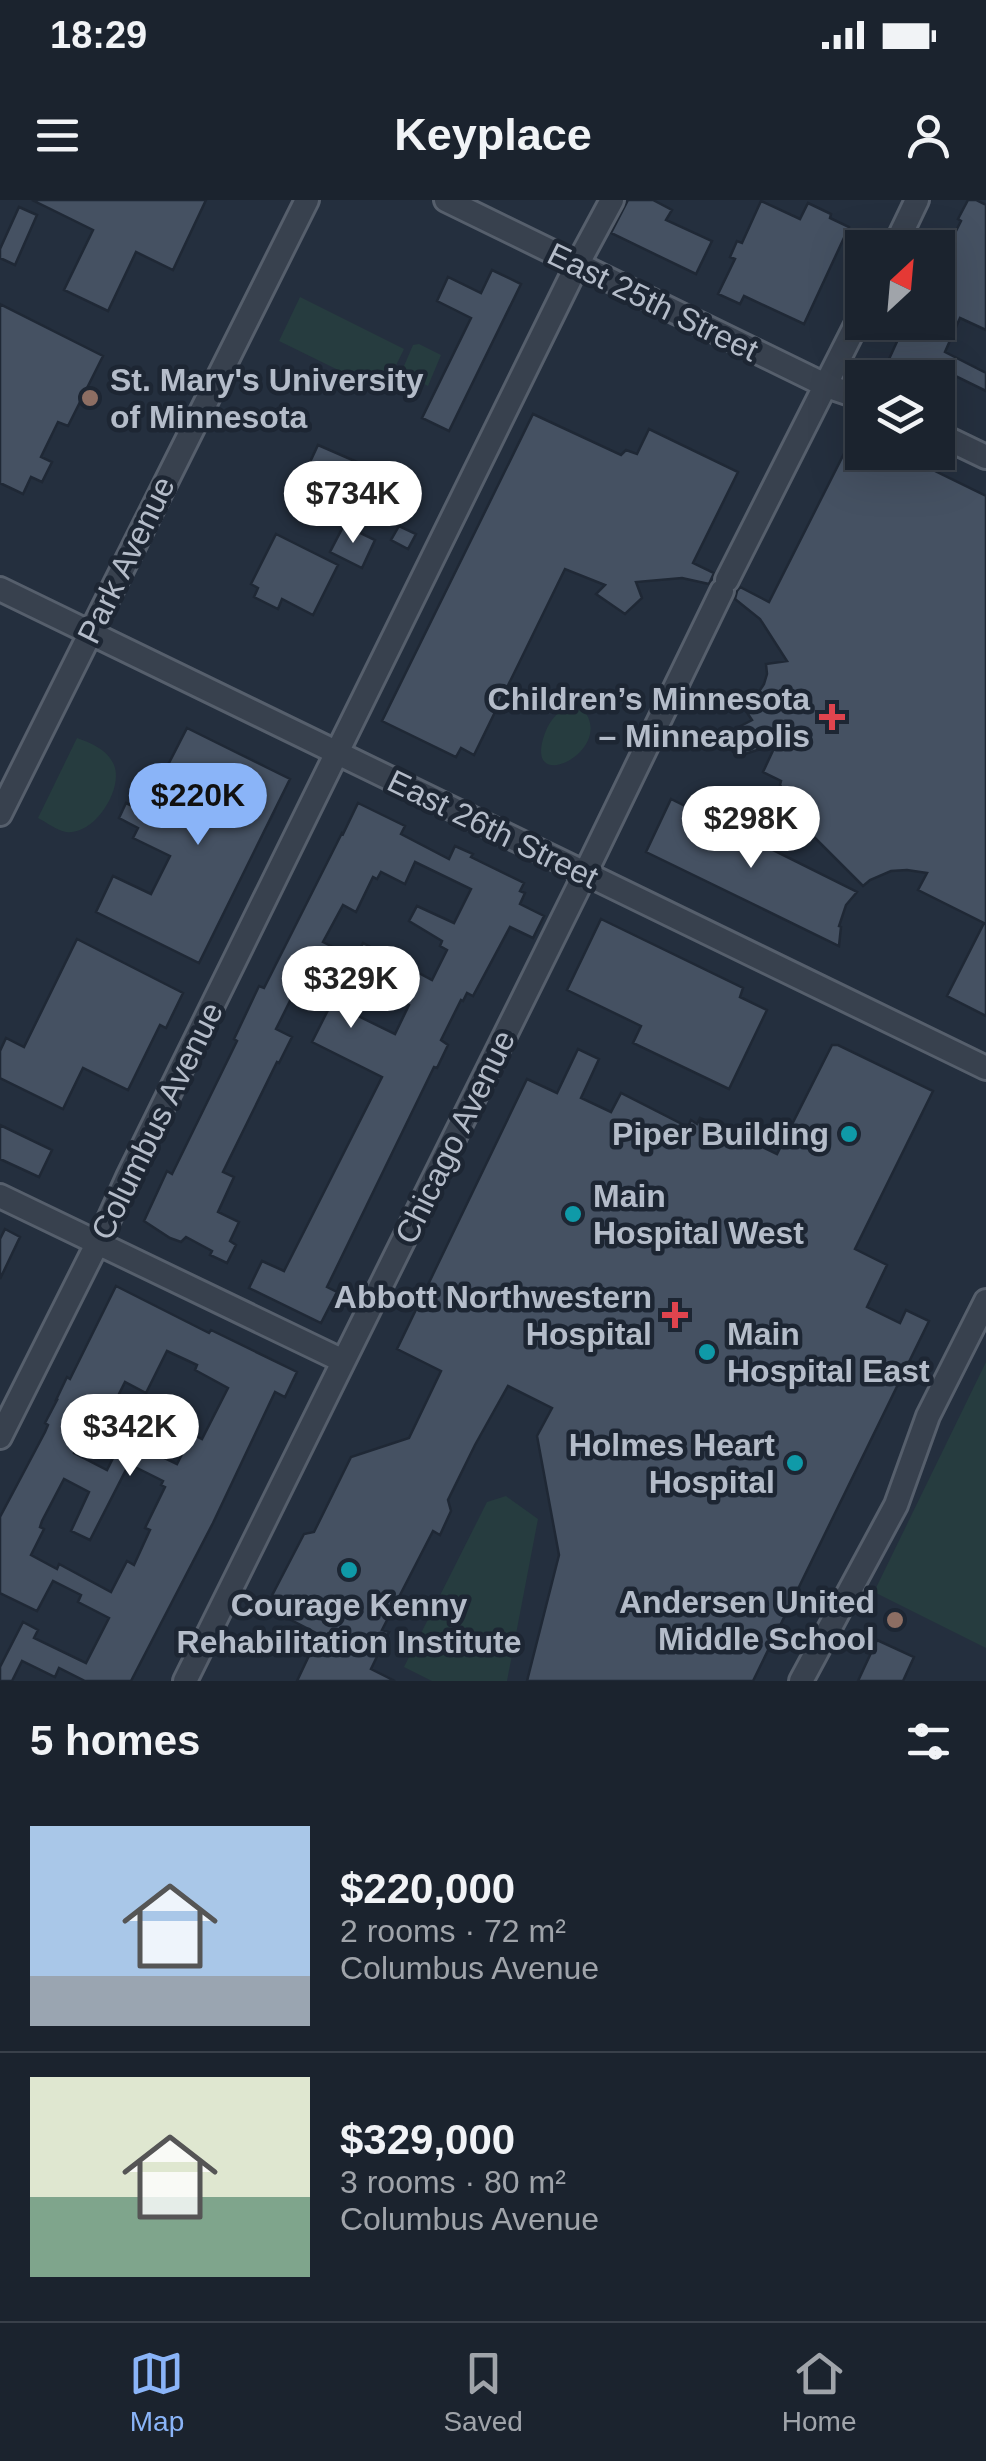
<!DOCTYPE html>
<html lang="en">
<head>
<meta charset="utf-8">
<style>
	:root { --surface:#1b232e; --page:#282f3a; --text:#f1f3f6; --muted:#a0a4aa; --line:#39404a; --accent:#8ab4f8 }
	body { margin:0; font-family:Helvetica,sans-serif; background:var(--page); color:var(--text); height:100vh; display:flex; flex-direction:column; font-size:38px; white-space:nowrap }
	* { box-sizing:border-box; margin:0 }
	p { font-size:32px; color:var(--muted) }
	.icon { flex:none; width:55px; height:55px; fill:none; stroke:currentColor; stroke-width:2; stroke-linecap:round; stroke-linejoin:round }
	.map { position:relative; height:1481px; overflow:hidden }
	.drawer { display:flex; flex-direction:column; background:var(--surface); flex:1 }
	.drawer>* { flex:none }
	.needle { width:65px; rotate:26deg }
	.fabs { position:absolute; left:845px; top:30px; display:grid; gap:20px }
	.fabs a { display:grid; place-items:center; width:110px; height:110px; border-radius:0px; background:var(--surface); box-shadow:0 10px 40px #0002,0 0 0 2px var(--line); font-size:50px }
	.price { position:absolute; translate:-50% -85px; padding:0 22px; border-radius:35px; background:#fff; color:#222; font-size:32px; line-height:65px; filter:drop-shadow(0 2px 5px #0008) }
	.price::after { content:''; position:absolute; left:50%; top:60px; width:30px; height:22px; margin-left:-15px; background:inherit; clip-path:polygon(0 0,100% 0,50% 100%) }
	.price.active { background:var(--accent); color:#111 }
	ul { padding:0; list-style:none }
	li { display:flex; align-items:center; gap:30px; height:250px; padding:0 30px }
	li+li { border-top:2px solid var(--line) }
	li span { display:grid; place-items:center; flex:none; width:280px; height:200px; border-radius:0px; color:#555 }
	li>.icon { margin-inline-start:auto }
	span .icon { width:120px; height:120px; fill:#fffc; stroke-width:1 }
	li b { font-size:42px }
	h2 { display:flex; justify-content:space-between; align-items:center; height:120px; padding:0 30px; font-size:42px }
	.status { display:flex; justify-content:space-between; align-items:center; height:70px; padding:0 50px; background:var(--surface); direction:ltr }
	.status svg { height:28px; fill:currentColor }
	header { display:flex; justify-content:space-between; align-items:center; height:130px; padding:0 30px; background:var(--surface); font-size:45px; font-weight:700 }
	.menu { display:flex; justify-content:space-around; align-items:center; height:140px; border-top:2px solid var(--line); background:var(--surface); font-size:28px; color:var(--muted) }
	.menu a { display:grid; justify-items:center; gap:5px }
	.menu .active { color:var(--accent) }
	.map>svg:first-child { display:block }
	.green { fill:#263c3f }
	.building { fill:#455162; stroke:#1f2835; stroke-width:2.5; fill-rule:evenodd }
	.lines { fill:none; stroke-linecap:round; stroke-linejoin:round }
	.minor-casing { stroke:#565f6c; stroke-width:28 }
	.minor { stroke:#38414e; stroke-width:22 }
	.education-dot { fill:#8d6e63; stroke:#1d2633; stroke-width:4 }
	.health-dot { fill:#e0444e; stroke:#1d2633; stroke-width:4 }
	.culture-dot { fill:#0f9aa8; stroke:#1d2633; stroke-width:4 }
	.labels { text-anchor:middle; stroke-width:9; stroke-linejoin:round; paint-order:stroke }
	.street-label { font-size:32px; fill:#b4bcc9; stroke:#1d2633 }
	.poi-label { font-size:32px; font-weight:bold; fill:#b4bcc9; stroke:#1d2633; text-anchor:end }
</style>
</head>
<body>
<div class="status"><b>18:29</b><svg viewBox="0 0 49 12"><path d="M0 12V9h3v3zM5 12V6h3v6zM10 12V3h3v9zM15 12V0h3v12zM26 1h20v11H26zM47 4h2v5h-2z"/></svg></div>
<header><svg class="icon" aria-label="menu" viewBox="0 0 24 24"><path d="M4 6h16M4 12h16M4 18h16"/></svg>Keyplace<svg class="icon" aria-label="person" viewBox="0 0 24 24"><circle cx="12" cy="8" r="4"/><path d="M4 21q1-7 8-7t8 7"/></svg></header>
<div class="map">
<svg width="986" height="1481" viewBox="0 0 986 1481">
	<rect width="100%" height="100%" fill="#242f3e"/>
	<!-- green -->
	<path class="green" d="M 300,97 L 404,149 L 383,192 L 279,141 Z
		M 419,144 L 441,155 L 428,186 L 401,173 L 413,145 Z
		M 572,505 L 580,506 C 623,548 520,600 545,533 C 551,518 558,511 572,505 Z
		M 77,538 C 91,543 108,550 114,565 C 124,589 94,636 66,632 C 56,630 46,622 38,618 Z
		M 986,1162 L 986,1448 L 874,1392 Z
		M 506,1296 L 538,1319 L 507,1481 L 432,1481 L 404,1467 L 487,1302 Z"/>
	<!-- building -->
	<path class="building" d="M 32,0 L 206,0 L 173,70 L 136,52 L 108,111 L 64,90 L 93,30 Z
		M 628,0 L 653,0 L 672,10 L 666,20 L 712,41 L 696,74 L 611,33 Z
		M 968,0 L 976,0 L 986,5 L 986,130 L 960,118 L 945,152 L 986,173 L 986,191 L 939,168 L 934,178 L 899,178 L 884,170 L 906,122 L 938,122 L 938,67 L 961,21 L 958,19 Z
		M 761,1 L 800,19 L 808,3 L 831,14 L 830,18 L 849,27 L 804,124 L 744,96 L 740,104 L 718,94 L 735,59 L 730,57 L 737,41 L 742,43 Z
		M 19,7 L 37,15 L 15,65 L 0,58 L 0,49 Z
		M 492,70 L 521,84 L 449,231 L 422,218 L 471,118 L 437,101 L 448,77 L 481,93 Z
		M 0,104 L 103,156 L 68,226 L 58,222 L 41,257 L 52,262 L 42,282 L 31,277 L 23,294 L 0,283 Z
		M 533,214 L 621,255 L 626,250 L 637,254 L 649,229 L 738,272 L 693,363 L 714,373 L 709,384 L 682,378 L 636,382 L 642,398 L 625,414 L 596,394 L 605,385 L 565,369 L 474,555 L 461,548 L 456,557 L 382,521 Z
		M 862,218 L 862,252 L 896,252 L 986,296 L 986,816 L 947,796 L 984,723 L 918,690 L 927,673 L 907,670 L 891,671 L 870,680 L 863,686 L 811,634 L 780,585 L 781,581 L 763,572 L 776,544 L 742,555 L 733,552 L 728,541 L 731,531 L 752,520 L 744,508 L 753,501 L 764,484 L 767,474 L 766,464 L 787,461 L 760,419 L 735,399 L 737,391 L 740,387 L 769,402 Z
		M 318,245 L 357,262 L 342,295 L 303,277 Z
		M 344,325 L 375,340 L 362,368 L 330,352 Z
		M 399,326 L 416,334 L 408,349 L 391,340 Z
		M 276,334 L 338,365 L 313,415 L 282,399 L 278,409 L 254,397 L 258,388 L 251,384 Z
		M 187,528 L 290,579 L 199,763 L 96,712 L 113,676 L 151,694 L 170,656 L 133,638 L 138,628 L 119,618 L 126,603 L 145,612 L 150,603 L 188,621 L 207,582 L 169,563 Z
		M 671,599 L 857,692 L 846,705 L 839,726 L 841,727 L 839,746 L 646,652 Z
		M 358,603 L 405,626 L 401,634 L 449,659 L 455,646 L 473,654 L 471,657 L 524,683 L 520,691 L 525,693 L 520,704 L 544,716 L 533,738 L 510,727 L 473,796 L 467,793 L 463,801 L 461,800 L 441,840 L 448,845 L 437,868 L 434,867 L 327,1087 L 337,1092 L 321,1123 L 249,1088 L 262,1061 L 284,1071 L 382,877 L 312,842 L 328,810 L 294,793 L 276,829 L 292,837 L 279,863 L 277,862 L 223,972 L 234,977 L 218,1012 L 239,1022 L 230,1041 L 236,1045 L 227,1063 L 210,1055 L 212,1051 L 186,1037 L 181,1042 L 170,1038 L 144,1021 L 167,971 L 172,974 L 237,841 L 234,839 L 259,786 L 264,788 L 342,633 L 343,634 ZM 415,662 L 471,689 L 454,723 L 417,706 L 409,721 L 442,741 L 440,746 L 447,750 L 432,780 L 363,743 L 355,758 L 323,742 L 343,705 L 356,712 L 373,677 L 377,679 L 381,672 L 405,684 ZM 366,783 L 409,805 L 395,834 L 352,813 Z
		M 601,719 L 743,788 L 740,797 L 767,810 L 729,889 L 633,843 L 641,826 L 567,790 Z
		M 77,739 L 183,793 L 166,828 L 160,825 L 128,890 L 83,868 L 63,909 L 0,878 L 0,851 L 6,838 L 24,847 Z
		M 832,845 L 838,845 L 933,891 L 855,1049 L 887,1065 L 867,1107 L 900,1123 L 906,1110 L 929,1121 L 753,1481 L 527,1481 L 559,1355 L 537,1236 L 552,1208 L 508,1186 L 475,1245 L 448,1300 L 451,1311 L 440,1335 L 433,1331 L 382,1430 L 389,1432 L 371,1469 L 395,1481 L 297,1481 L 315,1443 L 322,1436 L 266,1407 L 304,1334 L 314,1332 L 351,1257 L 409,1238 L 441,1171 L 397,1149 L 527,879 L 557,893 L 578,849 L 599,859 L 581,898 L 611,912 L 621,893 L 688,927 L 691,920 L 697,924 L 700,918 L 777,954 Z
		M 0,925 L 52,950 L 39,977 L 0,959 Z
		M 5,1029 L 20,1037 L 0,1079 L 0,1039 Z
		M 116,1086 L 209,1133 L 211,1130 L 297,1172 L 285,1197 L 275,1192 L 213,1323 L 131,1481 L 85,1481 L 59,1468 L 55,1477 L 22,1461 L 12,1481 L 0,1481 L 0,1467 L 23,1422 L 38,1430 L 34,1438 L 86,1463 L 109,1418 L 78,1402 L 81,1395 L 53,1381 L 37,1411 L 0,1393 L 0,1317 L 45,1232 L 48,1225 L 45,1223 L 57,1200 L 56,1200 L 67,1177 L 70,1179 ZM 167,1151 L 197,1165 L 195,1170 L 228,1188 L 202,1239 L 192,1234 L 177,1264 L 137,1245 L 146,1229 L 111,1210 L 125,1182 L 146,1193 ZM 91,1217 L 123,1233 L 121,1237 L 123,1238 L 107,1270 L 74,1253 ZM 129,1264 L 163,1281 L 161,1285 L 165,1287 L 145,1328 L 150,1330 L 134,1365 L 127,1361 L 111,1392 L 59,1364 L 57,1369 L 31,1355 L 44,1329 L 40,1327 L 42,1321 L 64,1279 L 89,1292 L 71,1331 L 90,1340 Z
		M 877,1440 L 914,1457 L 903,1481 L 858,1481 Z"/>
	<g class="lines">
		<!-- minor casing -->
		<g class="minor-casing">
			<path id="minor" d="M 446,0 L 827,186 L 862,198
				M 894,48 L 917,0
				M 938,234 L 986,257
				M 727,380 L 862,113
				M 0,389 L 986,868
				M 0,614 L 307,0
				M 0,996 L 343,1161
				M 0,1237 L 105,1028 L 128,977 L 577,65 L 612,0
				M 185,1481 L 576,692 L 722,391
				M 801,1481 L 896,1305 L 928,1216 L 986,1101"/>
		</g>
		<!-- minor -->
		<use href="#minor" class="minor"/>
	</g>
	<!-- markers -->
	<g class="education-dot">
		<circle cx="90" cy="198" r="10"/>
		<circle cx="895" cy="1420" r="10"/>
	</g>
	<g class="health-dot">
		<path d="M827 502h10v10h10v10h-10v10h-10v-10h-10v-10h10z"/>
		<path d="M670 1100h10v10h10v10h-10v10h-10v-10h-10v-10h10z"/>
	</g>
	<g class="culture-dot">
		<circle cx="849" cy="934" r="10"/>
		<circle cx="573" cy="1014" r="10"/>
		<circle cx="707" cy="1152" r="10"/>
		<circle cx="795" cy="1263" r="10"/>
		<circle cx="349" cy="1370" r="10"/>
	</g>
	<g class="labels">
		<!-- street labels -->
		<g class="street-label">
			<text transform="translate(653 102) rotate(26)" y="11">East 25th Street</text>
			<text transform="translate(126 360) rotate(-64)" y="11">Park Avenue</text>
			<text transform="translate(493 629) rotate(26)" y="11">East 26th Street</text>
			<text transform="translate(157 921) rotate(-64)" y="11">Columbus Avenue</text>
			<text transform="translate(455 937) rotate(-64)" y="11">Chicago Avenue</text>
		</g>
		<!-- poi labels -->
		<g class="poi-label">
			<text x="110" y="191" text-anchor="start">St. Mary's University<tspan x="110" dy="37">of Minnesota</tspan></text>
			<text x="810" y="510">Children’s Minnesota<tspan x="810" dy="37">– Minneapolis</tspan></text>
			<text x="829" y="945">Piper Building</text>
			<text x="593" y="1007" text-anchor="start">Main<tspan x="593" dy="37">Hospital West</tspan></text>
			<text x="652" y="1108">Abbott Northwestern<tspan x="652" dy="37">Hospital</tspan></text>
			<text x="727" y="1145" text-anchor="start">Main<tspan x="727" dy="37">Hospital East</tspan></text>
			<text x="775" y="1256">Holmes Heart<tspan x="775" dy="37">Hospital</tspan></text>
			<text x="875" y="1413">Andersen United<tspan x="875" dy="37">Middle School</tspan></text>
			<text x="349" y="1416" text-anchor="middle">Courage Kenny<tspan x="349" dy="37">Rehabilitation Institute</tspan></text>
		</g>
	</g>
</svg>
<div class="fabs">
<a><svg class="needle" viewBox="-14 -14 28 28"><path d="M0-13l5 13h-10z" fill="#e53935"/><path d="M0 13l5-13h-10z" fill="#a0a4aa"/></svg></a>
<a><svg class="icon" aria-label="layers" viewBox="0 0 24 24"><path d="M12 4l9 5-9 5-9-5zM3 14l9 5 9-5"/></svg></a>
</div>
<b class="price" style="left:353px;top:346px">$734K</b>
<b class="price active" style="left:198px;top:648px">$220K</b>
<b class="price" style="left:751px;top:671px">$298K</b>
<b class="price" style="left:351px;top:831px">$329K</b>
<b class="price" style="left:130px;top:1279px">$342K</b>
</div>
<section class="drawer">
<h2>5 homes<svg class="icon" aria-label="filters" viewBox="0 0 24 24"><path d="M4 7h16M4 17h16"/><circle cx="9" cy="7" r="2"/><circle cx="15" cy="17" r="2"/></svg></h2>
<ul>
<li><span style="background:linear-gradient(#a9c7e8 75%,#9aa5b1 0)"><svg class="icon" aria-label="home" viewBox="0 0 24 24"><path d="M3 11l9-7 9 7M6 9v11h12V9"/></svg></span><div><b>$220,000</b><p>2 rooms · 72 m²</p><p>Columbus Avenue</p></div></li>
<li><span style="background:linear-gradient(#dfe7d0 60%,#7fa58c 0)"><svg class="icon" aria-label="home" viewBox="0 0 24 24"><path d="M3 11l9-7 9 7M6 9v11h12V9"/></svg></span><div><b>$329,000</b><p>3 rooms · 80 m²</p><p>Columbus Avenue</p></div></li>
</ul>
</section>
<nav class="menu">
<a class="active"><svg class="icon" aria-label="map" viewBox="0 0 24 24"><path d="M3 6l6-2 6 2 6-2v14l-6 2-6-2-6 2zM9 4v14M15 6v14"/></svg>Map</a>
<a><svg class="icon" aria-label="saved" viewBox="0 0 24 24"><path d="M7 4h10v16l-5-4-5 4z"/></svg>Saved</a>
<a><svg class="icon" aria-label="home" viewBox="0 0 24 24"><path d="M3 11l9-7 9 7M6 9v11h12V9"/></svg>Home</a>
</nav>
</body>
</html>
